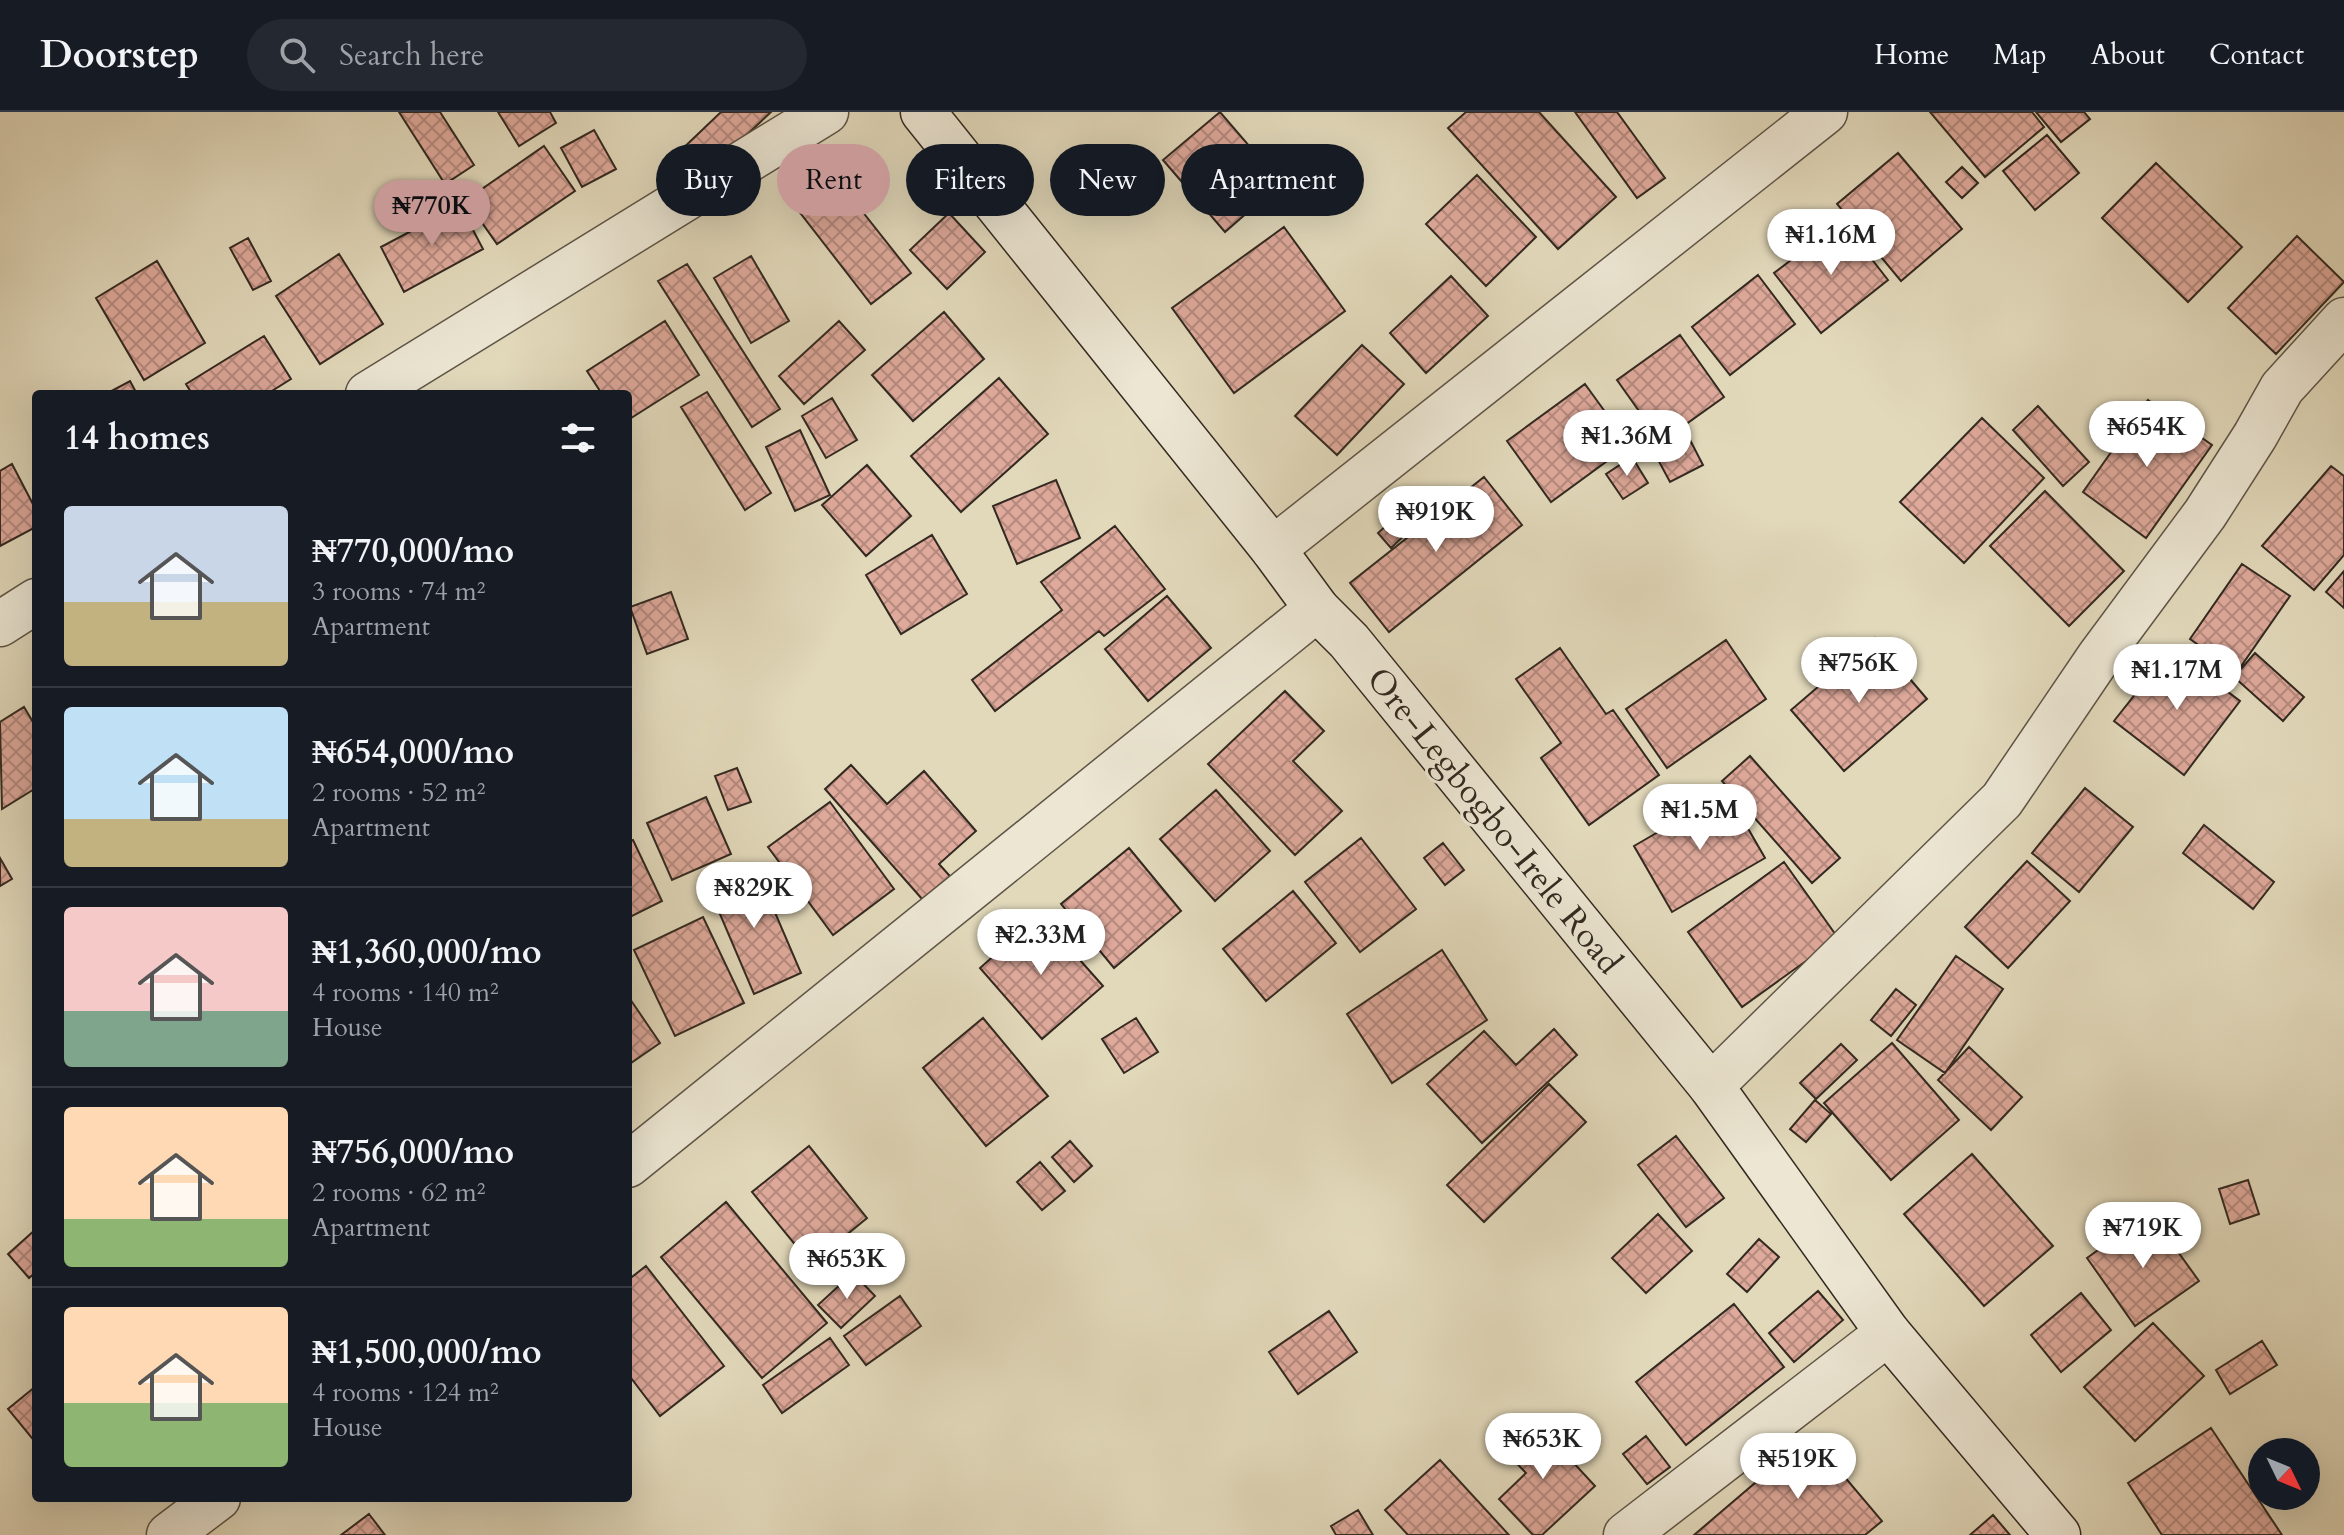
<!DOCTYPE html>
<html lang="en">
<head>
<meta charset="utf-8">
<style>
	:root { --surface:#171b24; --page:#242831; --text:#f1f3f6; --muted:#9ea1a6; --line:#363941; --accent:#c59692 }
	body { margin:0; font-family:Cardo,serif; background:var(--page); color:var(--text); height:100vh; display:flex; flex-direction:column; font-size:30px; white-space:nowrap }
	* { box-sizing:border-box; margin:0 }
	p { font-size:26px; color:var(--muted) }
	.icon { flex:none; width:44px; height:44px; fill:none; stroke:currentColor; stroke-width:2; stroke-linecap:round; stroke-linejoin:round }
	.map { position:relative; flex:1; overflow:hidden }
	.details { position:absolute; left:32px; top:278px; width:600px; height:1112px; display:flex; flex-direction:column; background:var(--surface); border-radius:8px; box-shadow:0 8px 32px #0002 }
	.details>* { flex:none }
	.top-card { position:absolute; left:656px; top:32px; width:760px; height:72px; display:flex; gap:16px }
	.needle { width:52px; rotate:133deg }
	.fabs { position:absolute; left:2248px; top:1326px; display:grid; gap:16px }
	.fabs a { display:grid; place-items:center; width:72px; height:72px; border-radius:50%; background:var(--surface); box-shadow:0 8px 32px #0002; font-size:40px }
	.price { position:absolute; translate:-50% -68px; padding:0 18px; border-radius:28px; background:#fff; color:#222; font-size:26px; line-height:52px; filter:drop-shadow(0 2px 4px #0008) }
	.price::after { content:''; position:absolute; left:50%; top:48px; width:24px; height:18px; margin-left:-12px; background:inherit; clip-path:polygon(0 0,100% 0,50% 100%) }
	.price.selected { background:var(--accent); color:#111 }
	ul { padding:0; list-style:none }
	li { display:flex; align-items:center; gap:24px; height:200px; padding:0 32px }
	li+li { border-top:2px solid var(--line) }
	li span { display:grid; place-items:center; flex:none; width:224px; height:160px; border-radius:8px; color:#555 }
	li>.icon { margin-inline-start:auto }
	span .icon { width:96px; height:96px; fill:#fffc; stroke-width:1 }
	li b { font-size:34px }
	h2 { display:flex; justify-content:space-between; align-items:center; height:96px; padding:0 32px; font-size:34px }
	.pill { padding:0 28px; border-radius:36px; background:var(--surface); box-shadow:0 8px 32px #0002; font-size:28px; line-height:72px }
	.pill.selected { background:var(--accent); color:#111 }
	header { display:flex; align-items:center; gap:48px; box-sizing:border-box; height:112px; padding:0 40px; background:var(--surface); border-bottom:2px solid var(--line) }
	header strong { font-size:38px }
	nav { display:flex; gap:44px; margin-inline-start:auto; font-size:28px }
	.search { width:560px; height:72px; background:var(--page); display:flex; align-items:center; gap:20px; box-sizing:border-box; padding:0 28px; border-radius:44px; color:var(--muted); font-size:30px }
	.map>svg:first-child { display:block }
	.building { fill:url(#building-cross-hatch); stroke:#322920; stroke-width:2 }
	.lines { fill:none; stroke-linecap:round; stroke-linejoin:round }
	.street-casing { stroke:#5e5547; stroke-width:47 }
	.secondary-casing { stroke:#322920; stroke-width:47 }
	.street { stroke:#ece6d3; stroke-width:44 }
	.secondary { stroke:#ece6d3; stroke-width:44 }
	.labels { text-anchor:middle; stroke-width:6; stroke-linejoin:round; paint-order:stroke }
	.street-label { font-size:34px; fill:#322920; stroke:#ece6d3 }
</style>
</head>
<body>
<header>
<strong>Doorstep</strong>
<div class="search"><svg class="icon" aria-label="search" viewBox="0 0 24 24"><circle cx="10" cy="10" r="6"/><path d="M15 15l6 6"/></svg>Search here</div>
<nav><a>Home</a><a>Map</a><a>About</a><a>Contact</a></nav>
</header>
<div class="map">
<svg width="2344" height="1423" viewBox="0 0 2344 1423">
	<defs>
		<pattern id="building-cross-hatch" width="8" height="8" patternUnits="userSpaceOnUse" patternTransform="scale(2)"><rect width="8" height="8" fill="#dfa99b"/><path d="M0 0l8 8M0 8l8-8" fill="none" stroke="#b58a7e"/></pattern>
	</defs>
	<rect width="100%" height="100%" fill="#e2d9bb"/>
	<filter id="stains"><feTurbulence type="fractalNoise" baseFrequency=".0025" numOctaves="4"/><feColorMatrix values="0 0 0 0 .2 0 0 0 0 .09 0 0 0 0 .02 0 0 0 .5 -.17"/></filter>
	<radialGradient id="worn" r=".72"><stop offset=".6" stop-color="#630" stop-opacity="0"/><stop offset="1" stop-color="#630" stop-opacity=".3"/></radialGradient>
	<!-- building -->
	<path class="building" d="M 399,0 L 440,0 L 474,53 L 445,72 Z
		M 498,0 L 550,0 L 556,11 L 519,34 Z
		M 721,0 L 771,0 L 701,66 L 678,41 Z
		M 1220,0 L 1281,71 L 1225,120 L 1163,48 Z
		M 1466,0 L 1539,0 L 1616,85 L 1558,137 L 1448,16 Z
		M 1575,0 L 1617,0 L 1665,66 L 1637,86 Z
		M 1930,0 L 2032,0 L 2044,15 L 1985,65 Z
		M 2036,0 L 2084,0 L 2090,7 L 2061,30 Z
		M 594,18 L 616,57 L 582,75 L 561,36 Z
		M 2047,23 L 2079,61 L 2035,98 L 2003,59 Z
		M 544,34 L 575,79 L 497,132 L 466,88 Z
		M 1898,41 L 1962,117 L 1901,169 L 1837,92 Z
		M 810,51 L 826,71 L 844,55 L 868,86 L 858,94 L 911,161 L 871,192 L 780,75 Z
		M 2156,51 L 2242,135 L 2188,190 L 2102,106 Z
		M 1962,55 L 1978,71 L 1962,86 L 1946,70 Z
		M 1477,63 L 1536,125 L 1486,174 L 1426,112 Z
		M 460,93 L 483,137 L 404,180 L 381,135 Z
		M 949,101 L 985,140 L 947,177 L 910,138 Z
		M 1842,109 L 1888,168 L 1821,221 L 1774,161 Z
		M 1284,115 L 1345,199 L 1234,281 L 1172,196 Z
		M 2297,124 L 2344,170 L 2276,242 L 2228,196 Z
		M 248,126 L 271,169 L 253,178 L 230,136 Z
		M 339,142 L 383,212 L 320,252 L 276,184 Z
		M 751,144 L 789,209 L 751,231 L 714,166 Z
		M 157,149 L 205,231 L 144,268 L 96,186 Z
		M 687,152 L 780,297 L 752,315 L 658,169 Z
		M 1758,163 L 1795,212 L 1730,263 L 1692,215 Z
		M 1451,164 L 1488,204 L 1426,261 L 1390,221 Z
		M 944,200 L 984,247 L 913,309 L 872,263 Z
		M 665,209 L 699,263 L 628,308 L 628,282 L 602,282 L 587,259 Z
		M 839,209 L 865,238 L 804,292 L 779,264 Z
		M 1680,223 L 1724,285 L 1661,330 L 1617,268 Z
		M 264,224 L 291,267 L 267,282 L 192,282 L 186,272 Z
		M 1362,233 L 1404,272 L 1337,343 L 1295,304 Z
		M 999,266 L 1048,322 L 961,400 L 911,344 Z
		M 130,269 L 137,282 L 106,282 Z
		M 1585,272 L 1629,333 L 1551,390 L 1507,329 Z
		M 707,280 L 771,381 L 745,398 L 681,295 Z
		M 832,286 L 857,328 L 826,346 L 802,304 Z
		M 2148,288 L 2212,333 L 2146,426 L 2083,380 Z
		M 2038,294 L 2089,350 L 2063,374 L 2013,318 Z
		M 1982,306 L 2044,366 L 1964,451 L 1900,390 Z
		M 800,318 L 830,383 L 795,399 L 766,335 Z
		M 1689,326 L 1703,353 L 1670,370 L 1656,344 Z
		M 1632,345 L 1648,371 L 1623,387 L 1606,362 Z
		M 12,352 L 36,398 L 36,415 L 0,434 L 0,359 Z
		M 867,353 L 911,404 L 866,444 L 822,393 Z
		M 2331,354 L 2344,364 L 2344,443 L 2314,478 L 2262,434 Z
		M 1484,365 L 1522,413 L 1389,520 L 1350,471 Z
		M 1056,368 L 1080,426 L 1017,452 L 993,394 Z
		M 2045,379 L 2124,459 L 2069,514 L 1990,434 Z
		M 1399,402 L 1412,416 L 1391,436 L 1378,421 Z
		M 1115,414 L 1165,477 L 1104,524 L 1099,519 L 995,599 L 972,568 L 1062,498 L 1041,470 Z
		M 932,423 L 967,482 L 901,522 L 866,463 Z
		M 2242,452 L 2290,484 L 2237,560 L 2190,527 Z
		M 2344,459 L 2344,496 L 2326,480 Z
		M 671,480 L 688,527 L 647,542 L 630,495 Z
		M 1167,484 L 1211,536 L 1148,589 L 1105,537 Z
		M 1875,526 L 1927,587 L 1844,659 L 1791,598 Z
		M 1726,528 L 1766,587 L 1667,656 L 1626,597 Z
		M 1560,536 L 1606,602 L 1613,598 L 1659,663 L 1589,713 L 1541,646 L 1561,631 L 1516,567 Z
		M 2171,537 L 2240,589 L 2184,663 L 2114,609 Z
		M 2255,541 L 2304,585 L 2283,609 L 2234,565 Z
		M 1285,579 L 1324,619 L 1293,649 L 1342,699 L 1295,743 L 1208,652 Z
		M 24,595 L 36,615 L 36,676 L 2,697 L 0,610 Z
		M 1750,644 L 1840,746 L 1812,771 L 1722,669 Z
		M 851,653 L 887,692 L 924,659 L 976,719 L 939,752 L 957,772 L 930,796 L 825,677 Z
		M 737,656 L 751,690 L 728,698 L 715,664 Z
		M 2085,676 L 2133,715 L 2079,780 L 2032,741 Z
		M 1216,678 L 1270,739 L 1215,789 L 1160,727 Z
		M 1727,680 L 1765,746 L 1672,800 L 1634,734 Z
		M 706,685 L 731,742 L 672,768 L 647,711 Z
		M 830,690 L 894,777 L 833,823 L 768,735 Z
		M 2204,713 L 2274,770 L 2253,797 L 2183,741 Z
		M 1361,726 L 1416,797 L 1360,840 L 1305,770 Z
		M 633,728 L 662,789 L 628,806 L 628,730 Z
		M 1443,731 L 1464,758 L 1445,773 L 1424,746 Z
		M 1129,736 L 1181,799 L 1114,856 L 1061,792 Z
		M 0,746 L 12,767 L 0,774 Z
		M 2027,749 L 2070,789 L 2008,856 L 1965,815 Z
		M 1784,750 L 1838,826 L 1742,895 L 1688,820 Z
		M 755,754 L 801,861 L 754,882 L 708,774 Z
		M 1293,779 L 1336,831 L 1266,889 L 1223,837 Z
		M 1040,803 L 1103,874 L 1042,927 L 980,856 Z
		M 703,805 L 744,891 L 675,924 L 634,838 Z
		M 1442,838 L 1487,908 L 1392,971 L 1347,902 Z
		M 1956,844 L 2003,877 L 1945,961 L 1897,928 Z
		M 1896,877 L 1916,893 L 1891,924 L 1871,908 Z
		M 628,884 L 660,931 L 628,953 Z
		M 983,906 L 1048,984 L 986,1034 L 923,956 Z
		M 1136,906 L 1158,940 L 1124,961 L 1102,927 Z
		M 1554,917 L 1577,943 L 1482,1031 L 1427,972 L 1484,919 L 1516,953 Z
		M 1892,931 L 1959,1008 L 1891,1068 L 1824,991 Z
		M 1841,932 L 1857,948 L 1816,987 L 1800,971 Z
		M 1969,935 L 2022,985 L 1991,1018 L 1938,968 Z
		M 1549,972 L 1586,1010 L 1484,1110 L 1447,1073 Z
		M 1815,988 L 1831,1002 L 1806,1030 L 1790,1017 Z
		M 1676,1024 L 1724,1086 L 1686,1115 L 1638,1053 Z
		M 1070,1029 L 1092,1054 L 1074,1070 L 1052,1045 Z
		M 809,1034 L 867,1106 L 811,1152 L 752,1080 Z
		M 1972,1042 L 2053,1134 L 1984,1194 L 1904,1102 Z
		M 1040,1050 L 1065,1079 L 1042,1098 L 1017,1070 Z
		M 2248,1068 L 2259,1102 L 2230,1112 L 2219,1077 Z
		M 726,1090 L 827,1211 L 762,1266 L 661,1145 Z
		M 2150,1101 L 2199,1169 L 2135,1214 L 2087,1146 Z
		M 1658,1102 L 1692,1139 L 1646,1181 L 1612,1146 Z
		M 36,1117 L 36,1160 L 29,1166 L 8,1142 Z
		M 1759,1127 L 1779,1145 L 1747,1180 L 1727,1162 Z
		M 646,1154 L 724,1254 L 660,1304 L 628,1262 L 628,1168 Z
		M 853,1161 L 875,1184 L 841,1216 L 818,1193 Z
		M 1818,1179 L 1843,1208 L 1794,1250 L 1769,1221 Z
		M 2081,1181 L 2111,1218 L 2061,1260 L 2031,1223 Z
		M 900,1184 L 921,1214 L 866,1253 L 844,1224 Z
		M 1734,1192 L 1784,1255 L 1686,1333 L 1636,1270 Z
		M 1329,1199 L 1357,1240 L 1298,1282 L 1269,1240 Z
		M 2153,1211 L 2204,1264 L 2135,1329 L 2084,1275 Z
		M 830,1226 L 849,1253 L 782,1301 L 763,1273 Z
		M 2262,1229 L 2277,1253 L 2230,1282 L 2216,1258 Z
		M 36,1274 L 36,1331 L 8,1297 Z
		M 1533,1307 L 1595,1374 L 1542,1423 L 1533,1423 L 1499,1387 L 1526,1361 L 1502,1336 Z
		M 2211,1316 L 2282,1423 L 2162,1423 L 2128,1371 Z
		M 1646,1324 L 1670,1355 L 1647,1372 L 1623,1342 Z
		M 1810,1324 L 1882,1409 L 1865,1423 L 1694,1423 Z
		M 1440,1348 L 1509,1423 L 1408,1423 L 1385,1398 Z
		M 1358,1398 L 1373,1423 L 1336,1423 L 1331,1414 Z
		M 369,1402 L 385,1423 L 341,1423 Z
		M 1993,1403 L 2010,1423 L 1970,1423 Z"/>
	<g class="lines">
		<!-- street casing -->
		<g class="street-casing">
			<path id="street" d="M 368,282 L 826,0
				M 1273,437 L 1825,0
				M 0,512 L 36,489
				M 1711,974 L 2002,688 L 2099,545 L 2205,402 L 2255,324 L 2282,276 L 2344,208
				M 628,1053 L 1317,497
				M 169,1423 L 218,1386
				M 1626,1423 L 1888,1221"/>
		</g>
		<!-- secondary casing -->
		<g class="secondary-casing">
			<path id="secondary" d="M 923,0 L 1273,437 L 1317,497 L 1349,529 L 1711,974 L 1888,1221 L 2058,1423"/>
		</g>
		<!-- street -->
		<use href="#street" class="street"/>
		<!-- secondary -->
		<use href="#secondary" class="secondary"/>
	</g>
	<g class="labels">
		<!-- street labels -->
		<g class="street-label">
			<text transform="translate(1495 708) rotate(51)" y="12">Ore-Legbogbo-Irele Road</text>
		</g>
	</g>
	<rect width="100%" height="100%" filter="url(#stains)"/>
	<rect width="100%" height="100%" fill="url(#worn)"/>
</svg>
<div class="fabs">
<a><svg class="needle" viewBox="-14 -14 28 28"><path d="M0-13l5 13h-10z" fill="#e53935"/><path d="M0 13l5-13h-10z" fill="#9ea1a6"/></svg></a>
</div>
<b class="price selected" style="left:432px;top:136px">₦770K</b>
<b class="price" style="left:1831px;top:165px">₦1.16M</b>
<b class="price" style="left:2147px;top:357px">₦654K</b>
<b class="price" style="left:1627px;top:366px">₦1.36M</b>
<b class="price" style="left:1436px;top:442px">₦919K</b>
<b class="price" style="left:1859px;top:593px">₦756K</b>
<b class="price" style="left:2177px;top:600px">₦1.17M</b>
<b class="price" style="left:1700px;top:740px">₦1.5M</b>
<b class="price" style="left:754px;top:818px">₦829K</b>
<b class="price" style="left:1041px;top:865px">₦2.33M</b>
<b class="price" style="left:2143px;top:1158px">₦719K</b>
<b class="price" style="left:847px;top:1189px">₦653K</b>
<b class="price" style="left:1543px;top:1369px">₦653K</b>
<b class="price" style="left:1798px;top:1389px">₦519K</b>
<div class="top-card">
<a class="pill">Buy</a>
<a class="pill selected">Rent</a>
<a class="pill">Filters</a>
<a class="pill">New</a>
<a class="pill">Apartment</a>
</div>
<section class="details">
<h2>14 homes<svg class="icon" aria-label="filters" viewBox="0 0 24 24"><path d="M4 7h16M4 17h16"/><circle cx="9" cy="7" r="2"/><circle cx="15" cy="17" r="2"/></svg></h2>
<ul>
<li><span style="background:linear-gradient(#c9d6e8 60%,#c2b280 0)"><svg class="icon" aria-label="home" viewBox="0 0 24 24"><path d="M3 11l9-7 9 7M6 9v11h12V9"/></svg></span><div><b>₦770,000/mo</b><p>3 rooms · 74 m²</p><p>Apartment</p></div></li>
<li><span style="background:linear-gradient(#bfe0f5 70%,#c2b280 0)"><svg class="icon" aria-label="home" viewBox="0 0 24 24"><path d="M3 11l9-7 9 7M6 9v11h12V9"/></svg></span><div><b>₦654,000/mo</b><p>2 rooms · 52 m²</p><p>Apartment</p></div></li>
<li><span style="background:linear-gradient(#f6c9c9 65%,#7fa58c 0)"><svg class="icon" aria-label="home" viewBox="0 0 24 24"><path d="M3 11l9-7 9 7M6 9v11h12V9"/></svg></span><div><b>₦1,360,000/mo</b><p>4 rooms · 140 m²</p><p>House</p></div></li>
<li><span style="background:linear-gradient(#ffd9b3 70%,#8fb573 0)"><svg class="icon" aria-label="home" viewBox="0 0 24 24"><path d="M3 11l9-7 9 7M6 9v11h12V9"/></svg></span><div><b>₦756,000/mo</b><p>2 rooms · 62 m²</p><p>Apartment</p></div></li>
<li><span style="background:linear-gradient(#ffd9b3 60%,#8fb573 0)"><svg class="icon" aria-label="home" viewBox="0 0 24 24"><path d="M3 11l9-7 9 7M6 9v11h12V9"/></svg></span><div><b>₦1,500,000/mo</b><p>4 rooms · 124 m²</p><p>House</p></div></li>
</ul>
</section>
</div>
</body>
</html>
